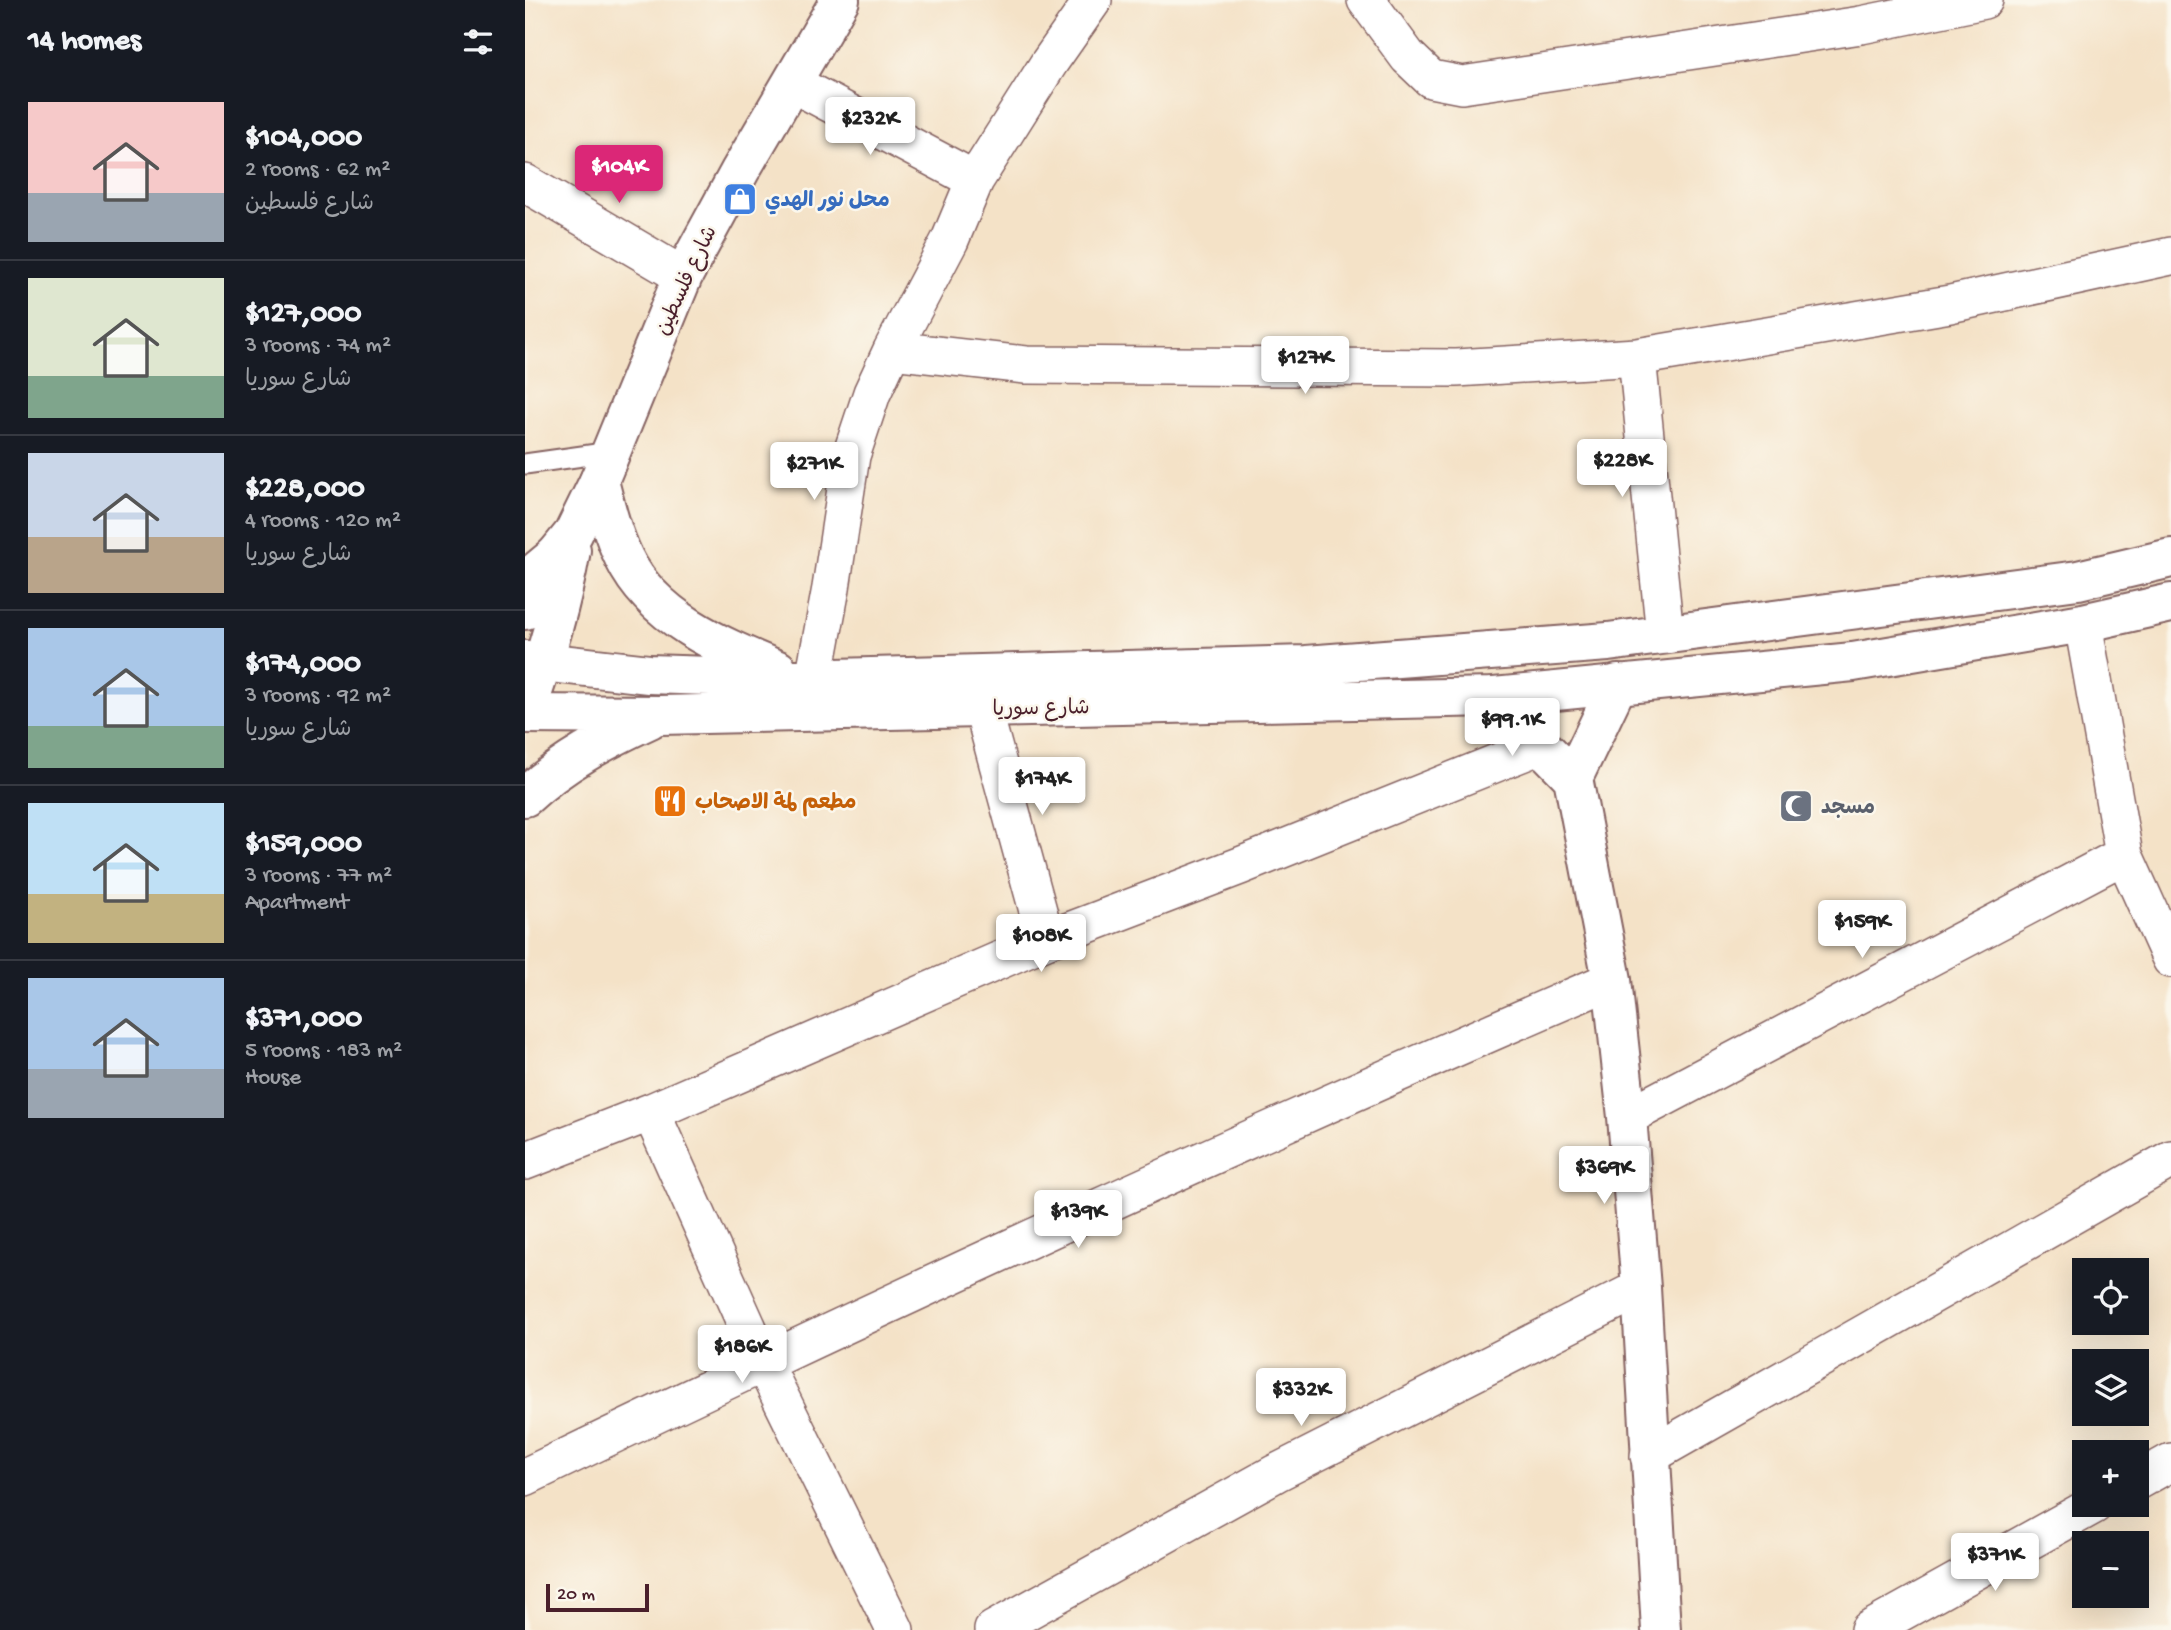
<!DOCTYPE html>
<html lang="en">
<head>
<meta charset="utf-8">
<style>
	:root { --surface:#171b24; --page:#20242c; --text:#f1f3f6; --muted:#9ea1a6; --line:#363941; --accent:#db2777 }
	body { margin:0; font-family:"Gochi Hand","Playpen Sans Arabic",sans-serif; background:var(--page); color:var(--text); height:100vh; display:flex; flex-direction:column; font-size:26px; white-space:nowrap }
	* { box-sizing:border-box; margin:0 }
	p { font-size:23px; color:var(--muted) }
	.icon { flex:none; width:38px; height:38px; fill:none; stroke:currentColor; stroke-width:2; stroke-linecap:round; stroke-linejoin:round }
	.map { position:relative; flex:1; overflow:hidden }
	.sheet { display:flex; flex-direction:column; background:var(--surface); width:525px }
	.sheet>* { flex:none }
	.controls { position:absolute; left:1547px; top:1258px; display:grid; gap:14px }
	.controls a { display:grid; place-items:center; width:77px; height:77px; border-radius:0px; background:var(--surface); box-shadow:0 7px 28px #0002; font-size:35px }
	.scale { position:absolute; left:21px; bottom:18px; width:103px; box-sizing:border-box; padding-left:7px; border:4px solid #4a1f2b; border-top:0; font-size:19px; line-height:24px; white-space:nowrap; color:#4a1f2b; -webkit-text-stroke:5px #fbf7ec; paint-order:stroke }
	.price { position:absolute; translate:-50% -60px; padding:0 16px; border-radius:7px; background:#fff; color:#222; font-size:23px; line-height:46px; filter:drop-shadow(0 2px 4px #0008) }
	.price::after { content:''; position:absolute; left:50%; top:42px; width:21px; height:16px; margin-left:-10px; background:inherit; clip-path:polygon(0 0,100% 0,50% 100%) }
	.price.current { background:var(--accent); color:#fff }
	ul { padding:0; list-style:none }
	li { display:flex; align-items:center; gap:21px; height:175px; padding:0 28px }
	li+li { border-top:2px solid var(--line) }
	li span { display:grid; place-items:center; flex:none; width:196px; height:140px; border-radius:0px; color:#555 }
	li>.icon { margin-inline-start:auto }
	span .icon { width:84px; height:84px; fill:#fffc; stroke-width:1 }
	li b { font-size:30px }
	h2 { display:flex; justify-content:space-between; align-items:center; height:84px; padding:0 28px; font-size:30px }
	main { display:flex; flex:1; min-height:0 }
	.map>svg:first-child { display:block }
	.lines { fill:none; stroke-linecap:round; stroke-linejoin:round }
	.lane-casing { stroke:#866362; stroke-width:23 }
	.street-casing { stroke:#866362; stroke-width:40 }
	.secondary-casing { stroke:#866362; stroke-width:42 }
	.primary-casing { stroke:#866362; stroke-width:42 }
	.lane { stroke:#fff; stroke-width:19 }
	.street { stroke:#fff; stroke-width:37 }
	.secondary { stroke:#fff; stroke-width:38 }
	.primary { stroke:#fff; stroke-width:38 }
	.labels { text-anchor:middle; stroke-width:5; stroke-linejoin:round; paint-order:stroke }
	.shop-label { font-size:21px; font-weight:bold; fill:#366cbe; stroke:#fbf7ec; text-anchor:start }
	.street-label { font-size:21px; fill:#4a1f2b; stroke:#fbf7ec }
	.food-label { font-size:21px; font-weight:bold; fill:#c56008; stroke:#fbf7ec; text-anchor:start }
	.worship-label { font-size:21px; font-weight:bold; fill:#5b616d; stroke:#fbf7ec; text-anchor:start }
</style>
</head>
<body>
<main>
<section class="sheet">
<h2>14 homes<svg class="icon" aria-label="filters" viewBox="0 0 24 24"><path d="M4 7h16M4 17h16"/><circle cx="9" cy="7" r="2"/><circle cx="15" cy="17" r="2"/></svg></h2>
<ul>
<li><span style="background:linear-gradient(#f6c9c9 65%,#9aa5b1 0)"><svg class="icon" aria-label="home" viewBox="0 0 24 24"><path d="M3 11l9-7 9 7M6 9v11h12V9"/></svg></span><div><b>$104,000</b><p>2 rooms · 62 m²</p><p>شارع فلسطين</p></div></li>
<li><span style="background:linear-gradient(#dfe7d0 70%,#7fa58c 0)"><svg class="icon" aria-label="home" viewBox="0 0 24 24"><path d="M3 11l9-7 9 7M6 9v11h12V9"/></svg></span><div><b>$127,000</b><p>3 rooms · 74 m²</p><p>شارع سوريا</p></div></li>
<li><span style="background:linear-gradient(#c9d6e8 60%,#b9a48a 0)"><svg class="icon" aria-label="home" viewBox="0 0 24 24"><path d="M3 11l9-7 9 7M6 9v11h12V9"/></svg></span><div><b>$228,000</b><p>4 rooms · 120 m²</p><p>شارع سوريا</p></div></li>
<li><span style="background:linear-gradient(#a9c7e8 70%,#7fa58c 0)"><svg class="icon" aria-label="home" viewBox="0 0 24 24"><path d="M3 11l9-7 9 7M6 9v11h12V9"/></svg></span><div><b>$174,000</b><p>3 rooms · 92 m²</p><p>شارع سوريا</p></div></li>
<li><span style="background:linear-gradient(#bfe0f5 65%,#c2b280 0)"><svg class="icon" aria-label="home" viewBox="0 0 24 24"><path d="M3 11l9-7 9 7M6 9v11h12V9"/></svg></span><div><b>$159,000</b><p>3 rooms · 77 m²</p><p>Apartment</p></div></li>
<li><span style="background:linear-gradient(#a9c7e8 65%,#9aa5b1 0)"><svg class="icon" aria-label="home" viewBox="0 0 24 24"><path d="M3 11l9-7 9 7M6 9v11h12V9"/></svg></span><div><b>$371,000</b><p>5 rooms · 183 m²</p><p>House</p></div></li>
</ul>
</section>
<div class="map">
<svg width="1646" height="1630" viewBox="0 0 1646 1630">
	<rect width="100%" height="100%" fill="#fbf7ec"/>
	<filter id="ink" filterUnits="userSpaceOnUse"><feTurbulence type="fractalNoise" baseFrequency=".0143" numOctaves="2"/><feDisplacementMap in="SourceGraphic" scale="14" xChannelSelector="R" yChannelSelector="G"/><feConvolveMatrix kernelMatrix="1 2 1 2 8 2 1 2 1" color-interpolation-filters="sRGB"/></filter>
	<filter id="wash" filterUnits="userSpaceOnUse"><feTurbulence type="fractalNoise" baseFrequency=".00686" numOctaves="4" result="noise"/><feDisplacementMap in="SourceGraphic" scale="28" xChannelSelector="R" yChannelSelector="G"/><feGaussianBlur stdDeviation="1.57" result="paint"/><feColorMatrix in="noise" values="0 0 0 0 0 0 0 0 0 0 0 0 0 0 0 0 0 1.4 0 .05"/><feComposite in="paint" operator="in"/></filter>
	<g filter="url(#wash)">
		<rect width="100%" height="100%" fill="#f4e2c7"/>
	</g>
	<g filter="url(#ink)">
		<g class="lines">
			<!-- lane casing -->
			<g class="lane-casing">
				<path id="lane" d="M 0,464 L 86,452"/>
			</g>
			<!-- street casing -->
			<g class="street-casing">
				<path id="street" d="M 568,0 L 524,63 L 450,180 L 425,240 L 367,350 L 501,365 L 931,368 L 1112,357 L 1425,304 L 1646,256
					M 841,0 L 883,57 L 906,79 L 937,85 L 1336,25 L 1459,0
					M 267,83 L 450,180
					M 0,183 L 158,276
					M 1112,357 L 1140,635
					M 1558,623 L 1599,855 L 1646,959
					M 289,679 L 306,588 L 326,456 L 347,393 L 367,350
					M 458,709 L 521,940
					M 126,1112 L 238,1362 L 370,1630
					M 1102,1117 L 1599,855
					M 0,1161 L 126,1112 L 521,940 L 715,866 L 1016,745
					M 1124,1456 L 1646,1159
					M 0,1477 C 359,1304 721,1137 1087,980
					M 1612,1481 L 1646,1462
					M 468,1630 L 751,1473 L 1116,1288
					M 1344,1630 L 1569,1505"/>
			</g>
			<!-- secondary casing -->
			<g class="secondary-casing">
				<path id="secondary" d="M 0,610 L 31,555 L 48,534 L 74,481 L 158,276 L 215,171 L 315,0
					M 969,697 L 1048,778 L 1087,980 L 1102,1117 L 1116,1288 L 1136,1630
					M 0,714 C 20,660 36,607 46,550
					M 1048,778 L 1093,684"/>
			</g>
			<!-- primary casing -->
			<g class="primary-casing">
				<path id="primary" d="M 74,481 C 81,508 87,533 99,558 C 128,618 195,646 253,670
					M 0,581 L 31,555
					M 0,660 L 124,674 L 274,679 L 781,665 L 1083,642 L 1553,580 L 1646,558
					M 0,714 L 135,715 L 969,697 L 1328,662 L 1558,623 L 1646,603
					M 0,797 C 36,763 80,740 125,719"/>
			</g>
			<!-- lane -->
			<use href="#lane" class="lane"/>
			<!-- street -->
			<use href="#street" class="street"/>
			<!-- secondary -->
			<use href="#secondary" class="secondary"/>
			<!-- primary -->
			<use href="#primary" class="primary"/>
		</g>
	</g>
	<!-- icons -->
	<defs>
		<g id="shop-square" transform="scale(1.75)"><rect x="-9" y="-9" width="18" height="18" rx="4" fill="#3f7fe0" stroke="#fbf7ec"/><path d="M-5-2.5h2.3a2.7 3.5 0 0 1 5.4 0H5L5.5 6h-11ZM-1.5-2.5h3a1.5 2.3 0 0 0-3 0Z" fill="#fff"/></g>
		<g id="restaurant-square" transform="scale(1.75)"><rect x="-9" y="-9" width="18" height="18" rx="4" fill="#e8710a" stroke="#fbf7ec"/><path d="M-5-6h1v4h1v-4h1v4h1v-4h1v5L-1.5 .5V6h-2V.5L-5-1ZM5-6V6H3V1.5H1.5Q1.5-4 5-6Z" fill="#fff"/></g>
		<g id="mosque-square" transform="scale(1.75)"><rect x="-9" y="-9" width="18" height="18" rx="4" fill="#6b7280" stroke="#fbf7ec"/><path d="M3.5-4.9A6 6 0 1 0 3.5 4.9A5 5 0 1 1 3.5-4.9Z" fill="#fff"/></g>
	</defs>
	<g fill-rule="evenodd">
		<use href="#shop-square" x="215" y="199"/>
		<use href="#restaurant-square" x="145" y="801"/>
		<use href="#mosque-square" x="1271" y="806"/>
	</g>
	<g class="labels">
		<!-- shop labels -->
		<g class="shop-label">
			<text x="240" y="206">محل نور الهدي</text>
		</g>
		<!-- street labels -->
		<g class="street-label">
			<text transform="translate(160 280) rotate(-65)" y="7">شارع فلسطين</text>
			<text transform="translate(516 707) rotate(-1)" y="7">شارع سوريا</text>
		</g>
		<!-- food labels -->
		<g class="food-label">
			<text x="170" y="808">مطعم لمة الاصحاب</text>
		</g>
		<!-- worship labels -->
		<g class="worship-label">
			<text x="1296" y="813">مسجد</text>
		</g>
	</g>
</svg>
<div class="controls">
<a><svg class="icon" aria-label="locate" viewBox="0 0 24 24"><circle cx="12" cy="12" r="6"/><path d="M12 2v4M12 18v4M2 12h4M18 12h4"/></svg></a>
<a><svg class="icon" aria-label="layers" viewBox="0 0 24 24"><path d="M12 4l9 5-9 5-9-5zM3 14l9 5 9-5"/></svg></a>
<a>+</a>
<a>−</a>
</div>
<div class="scale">20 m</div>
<b class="price" style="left:345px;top:157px">$232K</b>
<b class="price current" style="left:94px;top:205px">$104K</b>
<b class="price" style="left:780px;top:396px">$127K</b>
<b class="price" style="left:1097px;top:499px">$228K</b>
<b class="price" style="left:289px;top:502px">$271K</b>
<b class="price" style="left:987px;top:758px">$99.1K</b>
<b class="price" style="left:517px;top:817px">$174K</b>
<b class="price" style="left:1337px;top:960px">$159K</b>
<b class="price" style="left:516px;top:974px">$108K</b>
<b class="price" style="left:1079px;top:1206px">$369K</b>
<b class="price" style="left:553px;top:1250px">$139K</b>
<b class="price" style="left:217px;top:1385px">$186K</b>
<b class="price" style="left:776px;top:1428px">$332K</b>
<b class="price" style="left:1470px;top:1593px">$371K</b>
</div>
</main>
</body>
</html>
